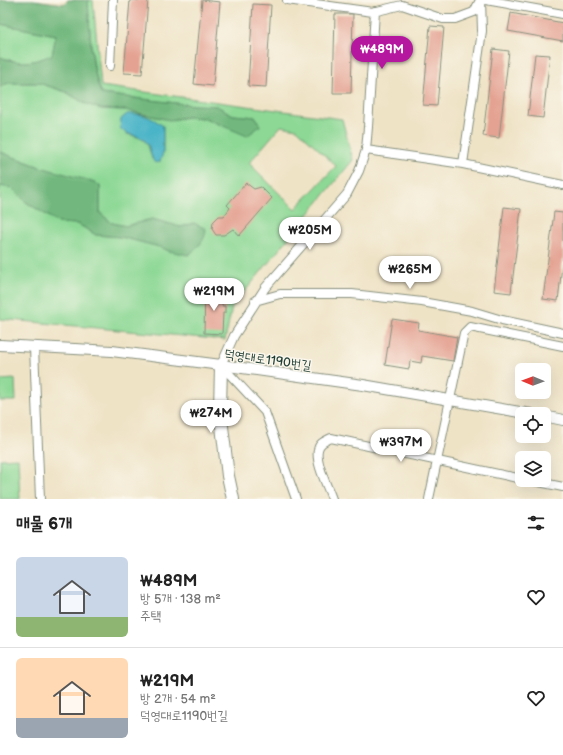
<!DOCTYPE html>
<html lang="ko">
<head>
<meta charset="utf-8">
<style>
	:root { --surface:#fff; --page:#f2f2f2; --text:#222; --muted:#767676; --line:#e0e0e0; --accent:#b5179e }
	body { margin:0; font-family:"Balsamiq Sans","Poor Story",sans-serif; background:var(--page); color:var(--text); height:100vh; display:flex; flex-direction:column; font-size:15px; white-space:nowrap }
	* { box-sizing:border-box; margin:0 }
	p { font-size:13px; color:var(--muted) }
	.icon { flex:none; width:22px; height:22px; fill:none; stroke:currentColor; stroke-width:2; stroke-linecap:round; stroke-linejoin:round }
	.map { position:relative; height:499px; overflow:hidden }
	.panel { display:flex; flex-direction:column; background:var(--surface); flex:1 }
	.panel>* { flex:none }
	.needle { width:26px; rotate:271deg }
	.controls { position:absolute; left:515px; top:363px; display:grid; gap:8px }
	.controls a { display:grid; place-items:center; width:36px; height:36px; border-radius:6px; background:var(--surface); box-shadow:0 4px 16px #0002; font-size:20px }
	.price { position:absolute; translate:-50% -34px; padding:0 9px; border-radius:14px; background:#fff; color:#222; font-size:13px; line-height:26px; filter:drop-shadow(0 1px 2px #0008) }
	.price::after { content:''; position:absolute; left:50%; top:24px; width:12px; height:9px; margin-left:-6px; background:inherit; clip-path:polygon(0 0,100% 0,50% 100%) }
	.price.current { background:var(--accent); color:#fff }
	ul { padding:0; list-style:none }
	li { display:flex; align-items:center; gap:12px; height:100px; padding:0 16px }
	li+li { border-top:1px solid var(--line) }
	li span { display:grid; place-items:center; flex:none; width:112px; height:80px; border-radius:6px; color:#555 }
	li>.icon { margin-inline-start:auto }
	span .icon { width:48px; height:48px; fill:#fffc; stroke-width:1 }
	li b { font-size:17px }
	h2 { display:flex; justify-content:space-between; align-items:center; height:48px; padding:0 16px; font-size:17px }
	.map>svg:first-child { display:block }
	.green { fill:#8dd895; stroke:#568a64; fill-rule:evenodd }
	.forest { fill:#72b87e; stroke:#487a59 }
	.water { fill:#49b4c7; stroke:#34787e }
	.building { fill:#e4a292 }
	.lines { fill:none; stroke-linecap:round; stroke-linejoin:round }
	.minor-casing { stroke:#87907d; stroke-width:10 }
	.tertiary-casing { stroke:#87907d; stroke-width:12 }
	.secondary-casing { stroke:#87907d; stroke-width:14 }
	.minor { stroke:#fff; stroke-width:8 }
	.tertiary { stroke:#fff; stroke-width:10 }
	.secondary { stroke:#fff; stroke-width:12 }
	.labels { text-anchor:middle; stroke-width:3; stroke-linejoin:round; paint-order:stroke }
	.street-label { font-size:13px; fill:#1f3d34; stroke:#fbf7ec }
</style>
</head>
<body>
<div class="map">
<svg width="563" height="499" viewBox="0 0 563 499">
	<rect width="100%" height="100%" fill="#fbf7ec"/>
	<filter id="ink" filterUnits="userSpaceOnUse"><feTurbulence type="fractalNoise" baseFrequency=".025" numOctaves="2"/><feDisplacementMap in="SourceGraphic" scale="8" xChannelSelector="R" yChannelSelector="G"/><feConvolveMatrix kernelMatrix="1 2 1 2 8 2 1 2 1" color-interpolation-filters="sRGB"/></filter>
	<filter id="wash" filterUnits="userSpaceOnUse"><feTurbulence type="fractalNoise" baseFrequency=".012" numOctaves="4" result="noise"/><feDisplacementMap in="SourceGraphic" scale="16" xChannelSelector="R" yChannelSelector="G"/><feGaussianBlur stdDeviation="0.9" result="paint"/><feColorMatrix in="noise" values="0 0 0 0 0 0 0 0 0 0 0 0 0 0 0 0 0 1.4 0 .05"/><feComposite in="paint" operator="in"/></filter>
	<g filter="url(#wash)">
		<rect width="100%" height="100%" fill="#efe3c6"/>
		<!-- green -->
		<path class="green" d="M 88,0 L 93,0 L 101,86 L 342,119 L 353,160 L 232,307 L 225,340 L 0,319 L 0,186 L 12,188 L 26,202 L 59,223 L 78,224 L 96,235 L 121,237 L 160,247 L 170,251 L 194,223 L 181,227 L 152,219 L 126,226 L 112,223 L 100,213 L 100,186 L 40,167 L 0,152 L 0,87 L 8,83 L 39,83 L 66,92 L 84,103 L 101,109 L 125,110 L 170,120 L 187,117 L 205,118 L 228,128 L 256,117 L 233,115 L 217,106 L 192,105 L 101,94 C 91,64 90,32 88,0 ZM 163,126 L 163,153 L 152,159 C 147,140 146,139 127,134 ZM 281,126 L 297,129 L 336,166 L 295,209 L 249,163 Z
			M 0,24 L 56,35 L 52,55 C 31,63 22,65 0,57 Z
			M 15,379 L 16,401 L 0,401 L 0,380 Z
			M 18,458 L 20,499 L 0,499 L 0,459 Z"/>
		<!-- forest -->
		<path class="forest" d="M 0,0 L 33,0 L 64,4 L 68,0 L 88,0 C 90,31 90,65 101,94 L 192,105 L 217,106 L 233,115 L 256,117 L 260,126 L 247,136 L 205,118 L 187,117 L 170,120 L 125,110 L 101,109 L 84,103 L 66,92 L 39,83 L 8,83 L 0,87 L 0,57 C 21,65 31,63 52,55 L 56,35 L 0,24 Z
			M 0,152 L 40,167 L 94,182 L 100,186 L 100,213 L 112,223 L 126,226 L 152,219 L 181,227 L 194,223 L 206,229 C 205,241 198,248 188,255 L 169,251 L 160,247 L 121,237 L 96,235 L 78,224 L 59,223 L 26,202 L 12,188 L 0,186 Z"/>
		<!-- water -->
		<path class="water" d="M 127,114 C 141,113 152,117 163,126 L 163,153 L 160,162 L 155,163 C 150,157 151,148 146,142 C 141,134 127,137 120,128 L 121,119 Z"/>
		<g id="blocks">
			<!-- building -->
			<path class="building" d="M 130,0 L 148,0 L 142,74 L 124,73 Z
				M 202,0 L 220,2 L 213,86 L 194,84 Z
				M 253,4 L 271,5 L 266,87 L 248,86 Z
				M 511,13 L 563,23 L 563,41 L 508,31 Z
				M 335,14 L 353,14 L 351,93 L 333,93 Z
				M 430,26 L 444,27 L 437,106 L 423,105 Z
				M 493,49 L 509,51 L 499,138 L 483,136 Z
				M 535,54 L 550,55 L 543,118 L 528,116 Z
				M 246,183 L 254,189 L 261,187 L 272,198 L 239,236 L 233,229 L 224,235 L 216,235 L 212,229 L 213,222 L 219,216 L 224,216 L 230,208 L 227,205 Z
				M 504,207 L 521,209 L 511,293 L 494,291 Z
				M 554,212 L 563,213 L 563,257 L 558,301 L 543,299 Z
				M 205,290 L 223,291 L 222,306 L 225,306 L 225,313 L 223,313 L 222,334 L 204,333 Z
				M 392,319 L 419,323 L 418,330 L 457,337 L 453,361 L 422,356 L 421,363 L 410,361 L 409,369 L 385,365 Z"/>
		</g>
	</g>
	<g filter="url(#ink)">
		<use href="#blocks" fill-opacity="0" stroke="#87907d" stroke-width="1"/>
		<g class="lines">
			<!-- minor casing -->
			<g class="minor-casing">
				<path id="minor" d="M 287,0 L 373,12 L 402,5 L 443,19 L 455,19 L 474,12 L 480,0
					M 481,0 L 482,31 L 463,164 L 563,185
					M 486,0 L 563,14
					M 110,66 L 113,0
					M 366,150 L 463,164
					M 255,301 L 280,294 L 352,294 L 422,302 L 472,311 L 502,320 L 563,333
					M 34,347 L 40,499
					M 529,480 L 563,487
					M 296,499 L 265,412 L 221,365 L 234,336 L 265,288 L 347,194 L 359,171 L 366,150 L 368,127 L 375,11
					M 332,499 C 328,487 315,463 318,450 C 319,443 325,441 331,438 L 522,479
					M 429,499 L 464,333 L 470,327 L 563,346"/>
			</g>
			<!-- tertiary casing -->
			<g class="tertiary-casing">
				<path id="tertiary" d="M 0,345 L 112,351 L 221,365 L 363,385 L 531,414
					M 544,416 L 563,420"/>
			</g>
			<!-- secondary casing -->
			<g class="secondary-casing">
				<path id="secondary" d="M 221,365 L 220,410 L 228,476 L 233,499"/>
			</g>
			<!-- minor -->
			<use href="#minor" class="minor"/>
			<!-- tertiary -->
			<use href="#tertiary" class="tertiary"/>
			<!-- secondary -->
			<use href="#secondary" class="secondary"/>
		</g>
	</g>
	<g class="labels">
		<!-- street labels -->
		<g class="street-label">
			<text transform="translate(268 359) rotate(8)" y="5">덕영대로1190번길</text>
		</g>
	</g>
</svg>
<div class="controls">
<a><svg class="needle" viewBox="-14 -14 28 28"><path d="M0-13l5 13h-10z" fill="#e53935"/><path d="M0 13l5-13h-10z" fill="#767676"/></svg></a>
<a><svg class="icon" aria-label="locate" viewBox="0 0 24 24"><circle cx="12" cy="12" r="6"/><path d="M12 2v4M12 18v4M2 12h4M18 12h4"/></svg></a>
<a><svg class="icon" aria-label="layers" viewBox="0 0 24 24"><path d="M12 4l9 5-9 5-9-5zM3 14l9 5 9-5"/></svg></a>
</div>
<b class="price current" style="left:382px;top:70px">₩489M</b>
<b class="price" style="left:310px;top:251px">₩205M</b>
<b class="price" style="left:410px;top:290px">₩265M</b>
<b class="price" style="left:214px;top:312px">₩219M</b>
<b class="price" style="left:211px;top:434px">₩274M</b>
<b class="price" style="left:401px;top:463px">₩397M</b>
</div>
<section class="panel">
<h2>매물 6개<svg class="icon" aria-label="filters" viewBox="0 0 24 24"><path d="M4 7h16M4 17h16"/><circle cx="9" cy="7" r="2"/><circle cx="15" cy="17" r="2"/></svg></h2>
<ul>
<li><span style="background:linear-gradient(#c9d6e8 75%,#8fb573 0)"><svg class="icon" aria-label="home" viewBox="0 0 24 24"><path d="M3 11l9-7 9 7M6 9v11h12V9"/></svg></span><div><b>₩489M</b><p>방 5개 · 138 m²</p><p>주택</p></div><svg class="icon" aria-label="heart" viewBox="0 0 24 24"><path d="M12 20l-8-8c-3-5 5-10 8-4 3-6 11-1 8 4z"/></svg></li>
<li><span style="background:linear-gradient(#ffd9b3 75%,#9aa5b1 0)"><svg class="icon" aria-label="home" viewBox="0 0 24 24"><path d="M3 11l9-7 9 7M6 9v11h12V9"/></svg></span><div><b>₩219M</b><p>방 2개 · 54 m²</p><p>덕영대로1190번길</p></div><svg class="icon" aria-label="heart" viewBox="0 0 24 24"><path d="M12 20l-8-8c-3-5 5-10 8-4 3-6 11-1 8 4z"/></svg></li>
</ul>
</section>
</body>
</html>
